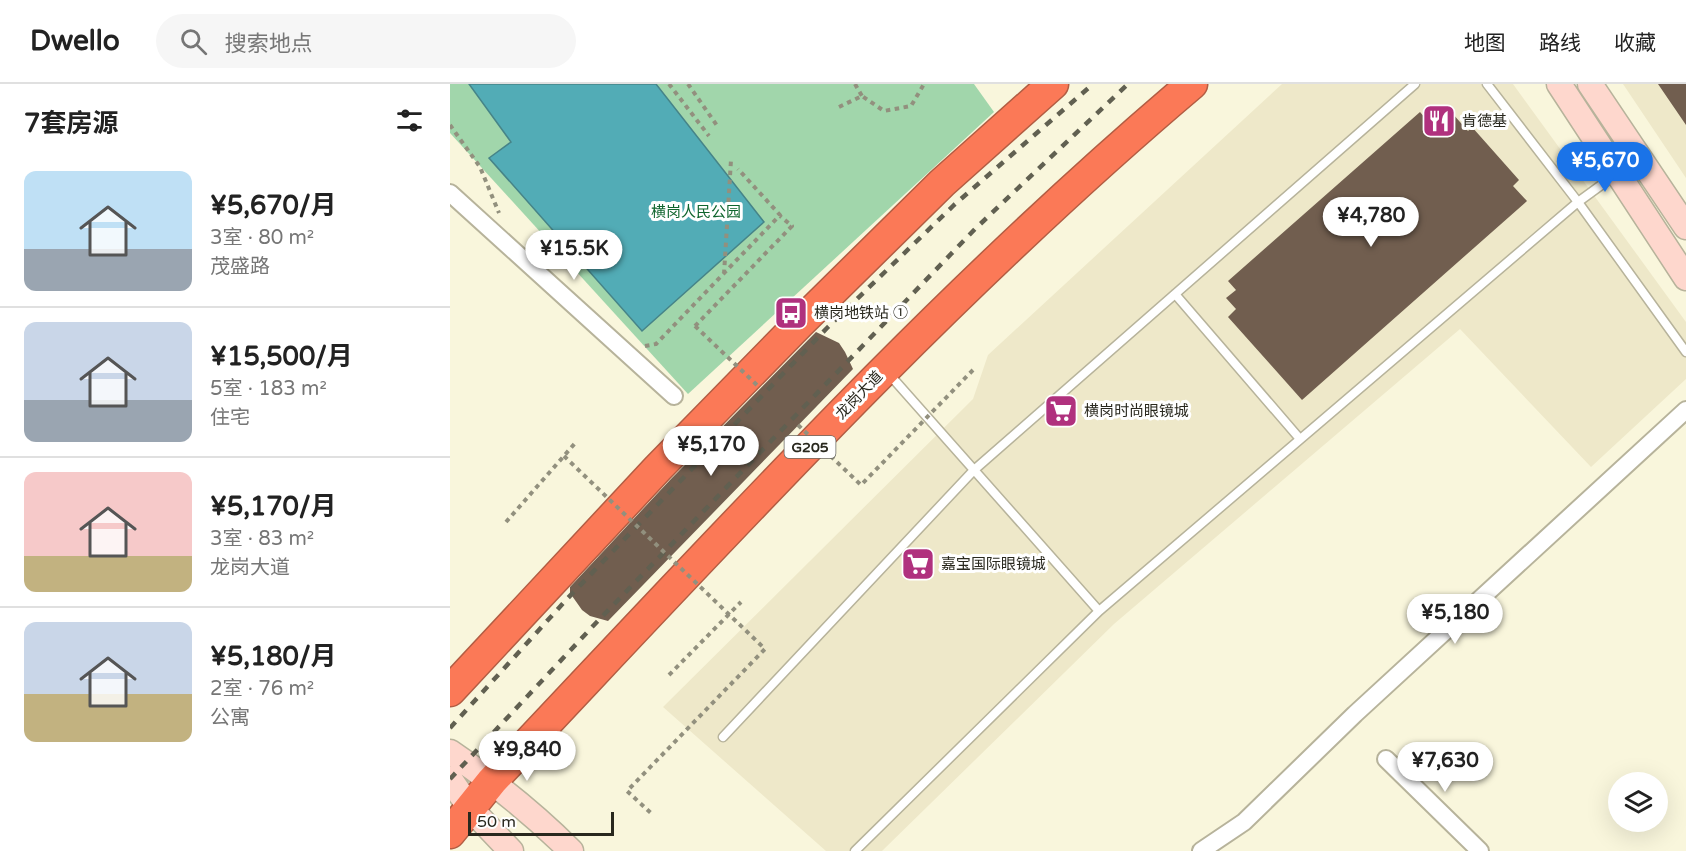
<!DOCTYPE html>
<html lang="zh">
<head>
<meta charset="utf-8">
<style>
	:root { --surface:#fff; --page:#f6f6f6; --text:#222; --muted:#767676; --line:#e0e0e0; --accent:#1a73e8 }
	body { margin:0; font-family:"Varela Round","Noto Sans SC",sans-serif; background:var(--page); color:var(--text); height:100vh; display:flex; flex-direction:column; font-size:22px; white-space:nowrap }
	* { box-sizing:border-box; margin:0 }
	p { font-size:20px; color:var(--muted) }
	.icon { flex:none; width:33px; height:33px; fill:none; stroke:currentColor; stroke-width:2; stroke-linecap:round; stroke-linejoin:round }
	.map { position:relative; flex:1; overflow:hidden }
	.sheet { display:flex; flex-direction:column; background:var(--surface); width:450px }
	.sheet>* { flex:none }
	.fabs { position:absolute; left:1158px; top:688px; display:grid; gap:12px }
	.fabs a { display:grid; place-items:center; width:60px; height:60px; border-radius:50%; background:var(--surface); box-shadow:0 6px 24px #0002; font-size:30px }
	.scale { position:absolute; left:18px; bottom:15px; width:146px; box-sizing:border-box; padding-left:6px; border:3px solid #29281e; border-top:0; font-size:16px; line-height:21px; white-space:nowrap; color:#29281e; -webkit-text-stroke:4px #fff; paint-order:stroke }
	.price { position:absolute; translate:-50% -51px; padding:0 14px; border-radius:21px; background:#fff; color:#222; font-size:20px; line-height:39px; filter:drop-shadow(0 2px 3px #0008) }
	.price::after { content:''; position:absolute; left:50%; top:36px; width:18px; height:14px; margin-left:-9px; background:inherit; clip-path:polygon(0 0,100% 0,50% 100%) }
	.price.on { background:var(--accent); color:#fff }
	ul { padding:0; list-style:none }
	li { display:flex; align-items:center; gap:18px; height:150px; padding:0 24px }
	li+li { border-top:2px solid var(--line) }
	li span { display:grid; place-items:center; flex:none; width:168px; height:120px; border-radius:12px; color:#555 }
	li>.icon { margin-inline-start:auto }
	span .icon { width:72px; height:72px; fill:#fffc; stroke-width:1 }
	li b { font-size:26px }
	h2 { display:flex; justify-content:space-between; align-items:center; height:72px; padding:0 24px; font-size:26px }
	header { display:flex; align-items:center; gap:36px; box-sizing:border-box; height:84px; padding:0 30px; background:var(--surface); border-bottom:2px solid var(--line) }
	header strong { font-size:28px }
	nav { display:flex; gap:33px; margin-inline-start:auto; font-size:21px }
	.search { width:420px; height:54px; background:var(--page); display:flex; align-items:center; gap:15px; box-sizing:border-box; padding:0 21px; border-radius:33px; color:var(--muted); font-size:22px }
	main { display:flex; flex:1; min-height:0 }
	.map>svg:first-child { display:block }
	.built { fill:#eee8c9 }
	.green { fill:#a1d6ab }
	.water { fill:#52acb6; stroke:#468488; stroke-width:1.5 }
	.building { fill:#715e4f }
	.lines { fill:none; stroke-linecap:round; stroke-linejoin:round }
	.lane-casing { stroke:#b7b39b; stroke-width:11 }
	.street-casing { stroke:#b7b39b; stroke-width:20 }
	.secondary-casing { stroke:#b7b39b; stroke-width:27 }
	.highway-casing { stroke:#b25d43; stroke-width:33 }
	.path { stroke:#92907e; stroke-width:4; stroke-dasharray:4.5 4.5; stroke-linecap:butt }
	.lane { stroke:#fff; stroke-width:8 }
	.street { stroke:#fff; stroke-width:16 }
	.secondary { stroke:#fed7cd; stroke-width:24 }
	.highway { stroke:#fb7957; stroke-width:30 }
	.rail { stroke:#616051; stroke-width:4.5; stroke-dasharray:8 8; stroke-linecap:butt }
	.path-bridge { stroke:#92907e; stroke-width:4; stroke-dasharray:4.5 4.5; stroke-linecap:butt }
	.labels { text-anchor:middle; stroke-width:6; stroke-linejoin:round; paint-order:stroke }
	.shield { fill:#fff; stroke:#696862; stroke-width:1.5 }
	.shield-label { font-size:14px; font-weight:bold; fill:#29281e }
	.poi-label { font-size:15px; fill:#29281e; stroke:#fff; text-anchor:start }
	.park-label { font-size:15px; fill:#0f652e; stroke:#fff }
	.street-label { font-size:15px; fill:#29281e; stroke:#fff }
</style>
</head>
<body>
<header>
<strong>Dwello</strong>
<div class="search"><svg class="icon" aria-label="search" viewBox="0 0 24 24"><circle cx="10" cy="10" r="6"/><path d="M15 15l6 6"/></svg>搜索地点</div>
<nav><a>地图</a><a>路线</a><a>收藏</a></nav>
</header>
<main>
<section class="sheet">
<h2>7套房源<svg class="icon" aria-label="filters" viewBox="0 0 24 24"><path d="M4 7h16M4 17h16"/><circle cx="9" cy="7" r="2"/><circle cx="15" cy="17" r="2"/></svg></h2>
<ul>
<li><span style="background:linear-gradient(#bfe0f5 65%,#9aa5b1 0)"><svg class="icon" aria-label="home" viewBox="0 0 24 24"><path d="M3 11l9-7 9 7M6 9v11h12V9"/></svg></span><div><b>¥5,670/月</b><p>3室 · 80 m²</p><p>茂盛路</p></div></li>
<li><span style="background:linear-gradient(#c9d6e8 65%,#9aa5b1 0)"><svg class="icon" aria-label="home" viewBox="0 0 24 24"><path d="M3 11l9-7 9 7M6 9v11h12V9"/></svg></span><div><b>¥15,500/月</b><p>5室 · 183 m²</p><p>住宅</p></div></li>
<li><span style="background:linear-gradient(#f6c9c9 70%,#c2b280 0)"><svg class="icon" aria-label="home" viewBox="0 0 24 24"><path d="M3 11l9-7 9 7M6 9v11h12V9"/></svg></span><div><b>¥5,170/月</b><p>3室 · 83 m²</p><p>龙岗大道</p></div></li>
<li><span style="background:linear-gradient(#c9d6e8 60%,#c2b280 0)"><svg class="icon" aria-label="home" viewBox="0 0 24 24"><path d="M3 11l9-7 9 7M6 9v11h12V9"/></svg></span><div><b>¥5,180/月</b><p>2室 · 76 m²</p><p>公寓</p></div></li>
</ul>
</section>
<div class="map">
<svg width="1236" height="767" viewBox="0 0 1236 767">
	<rect width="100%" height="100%" fill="#f9f6dc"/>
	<!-- built -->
	<path class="built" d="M 832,0 L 1063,0 L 1236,238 L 1236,295 L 1141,383 L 1010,245 L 664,540 L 432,767 L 376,767 L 213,623 L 523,315 L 538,271 Z
		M 1173,0 L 1236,0 L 1236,94 Z"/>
	<!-- green -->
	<path class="green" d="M 0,0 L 524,0 L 544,28 L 238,310 L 0,49 Z"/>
	<!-- water -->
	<path class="water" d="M 19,0 L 206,0 L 314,138 L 192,247 L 39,74 L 61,58 Z"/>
	<!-- building -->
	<path class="building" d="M 1208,0 L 1236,0 L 1236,41 Z
		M 987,26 L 995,36 L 1002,29 L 1018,47 L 1022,43 L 1069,96 L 1063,102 L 1077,117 L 852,316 L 778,233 L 786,225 L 776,214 L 786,206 L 778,197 L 970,28 L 976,35 Z
		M 366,248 L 389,259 L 395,268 L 403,285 L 158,537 L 140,532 L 132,526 L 120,509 L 120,503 L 220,396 Z"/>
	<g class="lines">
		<!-- lane casing -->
		<g class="lane-casing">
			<path id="lane" d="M 1037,0 L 1128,118 L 1236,268
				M 725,210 L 850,355
				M 439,290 L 649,527
				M 273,653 L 524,386 L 965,0
				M 405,767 L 649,527 L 1128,118 L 1165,91"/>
		</g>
		<!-- street casing -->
		<g class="street-casing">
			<path id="street" d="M 0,109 L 224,312
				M 936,675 L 1030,767
				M 751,767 L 794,738 L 905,630 L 1236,326"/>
		</g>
		<!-- secondary casing -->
		<g class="secondary-casing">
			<path id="secondary" d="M 1109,0 L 1236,194
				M 1140,0 L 1236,143
				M 0,668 C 44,698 84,730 121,767
				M 0,695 L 20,724 L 61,767"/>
		</g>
		<!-- highway casing -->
		<g class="highway-casing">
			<path id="highway" d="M 0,607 L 208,384 L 350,239 L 492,99 L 603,0
				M 0,749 L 42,697 C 268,458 490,213 742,0"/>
		</g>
		<!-- path -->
		<path class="path" d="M 219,0 L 259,52
			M 238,0 L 268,43
			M 405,0 L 412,12
			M 389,23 L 412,12 L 434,27 L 461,22 L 474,0
			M 0,41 L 30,83 L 49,129
			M 274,190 L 281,76
			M 245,242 L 342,142 L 330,132
			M 195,262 L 206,260 L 330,131 L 288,85
			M 56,438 L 127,357
			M 219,591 L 291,518"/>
		<!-- lane -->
		<use href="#lane" class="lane"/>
		<!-- street -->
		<use href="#street" class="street"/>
		<!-- secondary -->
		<use href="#secondary" class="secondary"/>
		<!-- highway -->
		<use href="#highway" class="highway"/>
		<!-- rail -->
		<path class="rail" d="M 0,644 L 117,515 L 377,244 L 504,121 L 643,0
			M 0,695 L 144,541 L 525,145 L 678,0"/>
		<!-- path-bridge -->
		<path class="path-bridge" d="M 245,242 L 309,303
			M 348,341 L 411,401 L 523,286
			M 114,372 L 315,565 L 177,707 L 203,731"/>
	</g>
	<!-- icons -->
	<defs>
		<g id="restaurant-square" transform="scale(1.725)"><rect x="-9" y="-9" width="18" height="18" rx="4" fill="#b0317e" stroke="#fff"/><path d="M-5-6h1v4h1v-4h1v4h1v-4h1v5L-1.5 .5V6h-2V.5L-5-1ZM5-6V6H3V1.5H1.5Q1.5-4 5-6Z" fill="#fff"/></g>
		<g id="bus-square" transform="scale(1.725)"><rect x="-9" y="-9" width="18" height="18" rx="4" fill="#b0317e" stroke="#fff"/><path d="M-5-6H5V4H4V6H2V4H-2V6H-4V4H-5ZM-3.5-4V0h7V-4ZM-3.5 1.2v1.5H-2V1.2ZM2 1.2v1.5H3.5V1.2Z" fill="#fff"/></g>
		<g id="supermarket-square" transform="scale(1.725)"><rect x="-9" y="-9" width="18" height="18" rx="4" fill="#b0317e" stroke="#fff"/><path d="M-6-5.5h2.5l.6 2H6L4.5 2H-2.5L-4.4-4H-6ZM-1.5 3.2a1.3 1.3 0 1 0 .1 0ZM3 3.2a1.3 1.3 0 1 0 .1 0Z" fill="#fff"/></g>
	</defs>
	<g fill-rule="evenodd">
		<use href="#restaurant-square" x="989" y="37"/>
		<use href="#bus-square" x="341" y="229"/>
		<use href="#supermarket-square" x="611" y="327"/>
		<use href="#supermarket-square" x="468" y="480"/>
	</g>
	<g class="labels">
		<!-- shield labels -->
		<rect class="shield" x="334.5" y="352" width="51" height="22" rx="4.5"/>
		<g class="shield-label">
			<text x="360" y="368">G205</text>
		</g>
		<!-- poi labels -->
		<g class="poi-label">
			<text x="1012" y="42">肯德基</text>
			<text x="364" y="234">横岗地铁站 ①</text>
			<text x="634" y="332">横岗时尚眼镜城</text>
			<text x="491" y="485">嘉宝国际眼镜城</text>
		</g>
		<!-- park labels -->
		<g class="park-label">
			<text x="246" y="133">横岗人民公园</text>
		</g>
		<!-- street labels -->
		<g class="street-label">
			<text transform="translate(409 311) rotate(-46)" y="5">龙岗大道</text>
		</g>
	</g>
</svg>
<div class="fabs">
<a><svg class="icon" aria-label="layers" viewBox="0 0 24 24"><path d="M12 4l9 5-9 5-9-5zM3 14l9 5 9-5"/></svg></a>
</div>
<div class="scale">50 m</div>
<b class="price on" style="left:1155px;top:109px">¥5,670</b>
<b class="price" style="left:921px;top:164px">¥4,780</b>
<b class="price" style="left:124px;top:197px">¥15.5K</b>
<b class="price" style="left:261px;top:393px">¥5,170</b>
<b class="price" style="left:1005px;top:561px">¥5,180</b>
<b class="price" style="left:77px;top:698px">¥9,840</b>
<b class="price" style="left:995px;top:709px">¥7,630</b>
</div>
</main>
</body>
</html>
